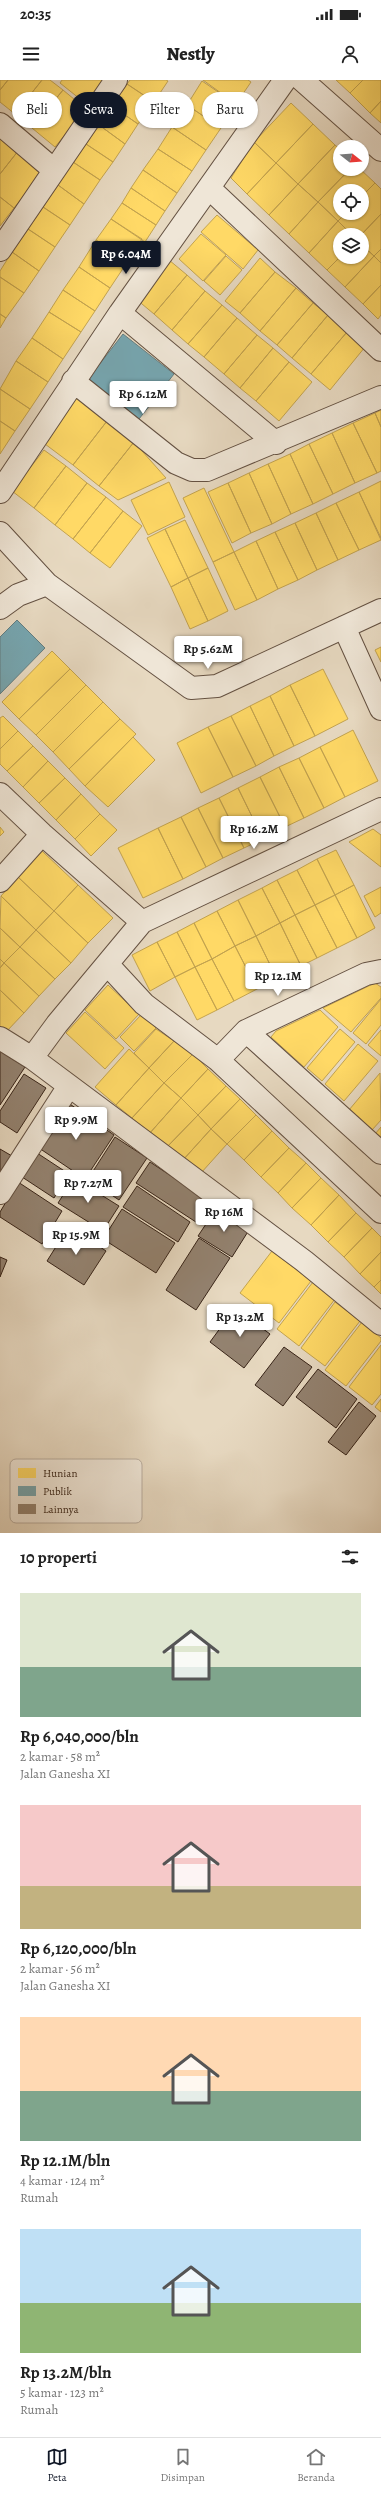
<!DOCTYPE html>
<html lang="id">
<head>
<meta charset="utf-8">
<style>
	:root { --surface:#fff; --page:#f2f2f2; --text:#222; --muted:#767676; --line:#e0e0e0; --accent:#111827 }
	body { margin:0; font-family:Alegreya,serif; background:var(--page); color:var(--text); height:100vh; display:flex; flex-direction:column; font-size:15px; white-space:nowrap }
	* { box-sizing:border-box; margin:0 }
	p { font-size:13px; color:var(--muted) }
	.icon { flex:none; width:22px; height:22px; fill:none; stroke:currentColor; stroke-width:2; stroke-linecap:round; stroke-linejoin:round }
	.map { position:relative; height:1453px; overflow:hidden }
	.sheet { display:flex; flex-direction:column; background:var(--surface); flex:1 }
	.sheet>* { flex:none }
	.hud { position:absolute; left:12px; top:12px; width:357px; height:36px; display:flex; gap:8px }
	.needle { width:26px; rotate:107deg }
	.buttons { position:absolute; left:333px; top:60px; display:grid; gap:8px }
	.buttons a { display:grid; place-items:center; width:36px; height:36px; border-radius:50%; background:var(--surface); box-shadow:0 1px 3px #0004; font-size:20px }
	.price { position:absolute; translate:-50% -34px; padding:0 9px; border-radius:4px; background:#fff; color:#222; font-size:13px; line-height:26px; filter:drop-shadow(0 1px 2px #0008) }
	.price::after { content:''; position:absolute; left:50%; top:24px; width:12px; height:9px; margin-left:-6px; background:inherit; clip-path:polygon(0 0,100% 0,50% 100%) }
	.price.selected { background:var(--accent); color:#fff }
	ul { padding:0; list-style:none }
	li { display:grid; align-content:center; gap:8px; height:212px; padding:0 20px }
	li span { display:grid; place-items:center; height:124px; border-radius:0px; color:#555 }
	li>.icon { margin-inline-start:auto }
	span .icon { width:72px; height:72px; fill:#fffc; stroke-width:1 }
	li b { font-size:17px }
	h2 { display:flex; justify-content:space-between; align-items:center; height:48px; padding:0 20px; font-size:17px }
	.chip { padding:0 14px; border-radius:18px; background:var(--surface); box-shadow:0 1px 3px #0004; font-size:14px; line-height:36px }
	.chip.selected { background:var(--accent); color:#fff }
	.status { display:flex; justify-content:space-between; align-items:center; height:28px; padding:0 20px; background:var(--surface); direction:ltr }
	.status svg { height:11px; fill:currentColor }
	header { display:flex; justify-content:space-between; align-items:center; height:52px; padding:0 20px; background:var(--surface); font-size:18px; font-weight:800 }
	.dock { display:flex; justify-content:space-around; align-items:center; height:56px; border-top:1px solid var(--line); background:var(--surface); font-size:11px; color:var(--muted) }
	.dock a { display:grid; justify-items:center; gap:2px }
	.dock .selected { color:var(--accent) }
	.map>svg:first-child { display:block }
	.homes { fill:#ffd966; stroke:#c3a34f }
	.public { fill:#76a5af; stroke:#637e82 }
	.building { fill:#938270; stroke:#382418 }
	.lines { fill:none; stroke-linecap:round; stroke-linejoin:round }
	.minor-casing { stroke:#645142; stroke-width:24 }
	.minor { stroke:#efe6d7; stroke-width:22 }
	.key { fill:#efe6d7; stroke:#b8ac9e; stroke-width:1 }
	.key-label { font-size:11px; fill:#382418 }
</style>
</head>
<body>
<div class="status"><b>20:35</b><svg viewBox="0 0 49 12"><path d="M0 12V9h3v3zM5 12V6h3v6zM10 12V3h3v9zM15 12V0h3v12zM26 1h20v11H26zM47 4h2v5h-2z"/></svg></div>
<header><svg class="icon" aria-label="menu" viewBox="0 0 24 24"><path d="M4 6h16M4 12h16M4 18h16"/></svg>Nestly<svg class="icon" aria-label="person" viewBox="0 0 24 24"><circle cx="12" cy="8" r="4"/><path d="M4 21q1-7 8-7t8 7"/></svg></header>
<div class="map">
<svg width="381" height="1453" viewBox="0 0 381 1453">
	<rect width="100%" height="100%" fill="#e7d9c1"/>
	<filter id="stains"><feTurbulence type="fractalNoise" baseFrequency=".005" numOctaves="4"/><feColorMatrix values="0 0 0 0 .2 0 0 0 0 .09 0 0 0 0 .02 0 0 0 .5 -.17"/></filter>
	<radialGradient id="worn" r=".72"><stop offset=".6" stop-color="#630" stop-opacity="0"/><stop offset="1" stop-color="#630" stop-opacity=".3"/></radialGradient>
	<!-- homes -->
	<path class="homes" d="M 0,0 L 8,0 L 0,10 Z
		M 8,0 L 42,0 L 15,34 L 0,22 L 0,10 Z
		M 42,0 L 50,0 L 63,10 L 32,48 L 15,34 Z
		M 62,0 L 104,0 L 85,23 L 60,3 Z
		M 130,0 L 166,0 L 168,1 L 154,22 L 127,4 Z
		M 203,0 L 248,0 L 251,2 L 236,24 Z
		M 336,0 L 363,0 L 350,13 Z
		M 363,0 L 381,0 L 381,21 L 370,33 L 350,13 Z
		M 202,1 L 236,24 L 221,48 L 187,25 Z
		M 127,4 L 154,22 L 138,44 L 112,26 Z
		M 63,10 L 86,29 L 55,67 L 32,48 Z
		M 381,21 L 381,43 L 370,33 Z
		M 291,23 L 313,44 L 276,83 L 254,62 Z
		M 187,25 L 221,48 L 206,70 L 172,47 Z
		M 112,26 L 138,44 L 125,64 L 99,45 Z
		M 313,44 L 335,65 L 298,104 L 276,83 Z
		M 99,45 L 125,64 L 113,82 L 86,64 Z
		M 172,47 L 206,70 L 192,91 L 158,69 Z
		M 0,57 L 22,66 L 0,94 Z
		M 254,62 L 276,83 L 247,114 L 231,98 Z
		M 86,64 L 113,82 L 100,100 L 73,82 Z
		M 335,65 L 340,69 L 340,89 L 350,89 L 318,122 L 298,104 Z
		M 22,66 L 47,87 L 14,128 L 0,117 L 0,94 Z
		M 158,69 L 192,91 L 177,113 L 143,90 Z
		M 73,82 L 100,100 L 84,124 L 58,105 Z
		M 276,83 L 298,104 L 269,135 L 247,114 Z
		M 350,89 L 360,89 L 375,103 L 362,116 L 362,111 L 340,111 L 340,133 L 346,133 L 338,141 L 318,122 Z
		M 143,90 L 177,113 L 165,131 L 131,108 Z
		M 375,103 L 381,109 L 381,134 L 361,155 L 352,155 L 338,141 L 346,133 L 362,133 L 362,116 Z
		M 298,104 L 318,122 L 289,154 L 269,135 Z
		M 58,105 L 84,124 L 70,145 L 43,127 Z
		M 131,108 L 165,131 L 156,145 L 122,123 Z
		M 0,117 L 14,128 L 0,146 Z
		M 318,122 L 338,141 L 309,173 L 289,154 Z
		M 122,123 L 156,145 L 145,162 L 111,139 Z
		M 43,127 L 70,145 L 55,167 L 28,149 Z
		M 381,134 L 381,169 L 374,176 L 362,165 L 361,155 Z
		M 217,135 L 258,170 L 243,189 L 201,152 Z
		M 111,139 L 142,159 L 128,181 L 96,160 Z
		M 338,141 L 352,155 L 340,155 L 340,177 L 327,190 L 309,173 Z
		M 28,149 L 55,167 L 39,191 L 12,172 Z
		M 201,154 L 226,175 L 203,201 L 179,179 Z
		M 96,160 L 128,181 L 110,208 L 79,187 Z
		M 362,165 L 374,176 L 345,207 L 327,190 L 340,177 L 362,177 Z
		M 381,169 L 381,183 L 374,176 Z
		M 12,172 L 39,191 L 24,213 L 0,197 L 0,191 Z
		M 226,176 L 242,190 L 220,215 L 204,201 Z
		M 374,176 L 381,183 L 381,205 L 363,224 L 345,207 Z
		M 260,178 L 275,192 L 240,233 L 225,221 Z
		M 169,180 L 187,195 L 154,234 L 136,219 Z
		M 79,187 L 110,208 L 95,231 L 63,210 Z
		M 275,192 L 296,208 L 260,251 L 240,233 Z
		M 187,195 L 205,211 L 172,250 L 154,234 Z
		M 0,197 L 24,213 L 6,238 L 0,234 Z
		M 381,205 L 381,235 L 378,239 L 363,224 Z
		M 296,208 L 313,223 L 277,265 L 260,251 Z
		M 63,210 L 95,231 L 81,252 L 49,232 Z
		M 205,211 L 222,225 L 188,264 L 172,250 Z
		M 313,223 L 328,235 L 292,278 L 277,265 Z
		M 222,225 L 237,238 L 204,277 L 188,264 Z
		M 49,232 L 81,252 L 63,279 L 32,258 Z
		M 0,234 L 6,238 L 0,248 Z
		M 328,235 L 347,252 L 311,294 L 292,278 Z
		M 237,238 L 257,255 L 224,294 L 204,277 Z
		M 347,252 L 365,267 L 330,310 L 311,294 Z
		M 257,255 L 273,268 L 240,308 L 224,294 Z
		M 32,258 L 63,279 L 48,302 L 16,281 Z
		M 273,268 L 289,282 L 256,321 L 240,308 Z
		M 16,281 L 48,302 L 30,329 L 0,309 Z
		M 289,282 L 312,302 L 279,341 L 256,321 Z
		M 0,309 L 30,329 L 15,351 L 0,341 Z
		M 75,316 L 107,341 L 73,385 L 41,361 Z
		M 381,330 L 381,347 L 375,333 Z
		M 375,333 L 381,347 L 381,391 L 377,393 L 353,343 Z
		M 0,341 L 15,351 L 0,374 Z
		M 107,341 L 134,362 L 99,406 L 73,385 Z
		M 353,343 L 377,393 L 355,403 L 332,353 Z
		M 332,353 L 355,403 L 333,414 L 309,364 Z
		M 134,362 L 166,398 L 118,420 L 99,406 Z
		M 309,364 L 333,414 L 313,424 L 290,374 Z
		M 44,370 L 66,386 L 34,428 L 12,411 Z
		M 290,374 L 313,424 L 291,434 L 268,384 Z
		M 268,384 L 291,434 L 272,444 L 249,393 Z
		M 66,386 L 87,403 L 55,445 L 34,428 Z
		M 249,393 L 272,444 L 251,453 L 228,403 Z
		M 381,401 L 381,458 L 359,412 Z
		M 169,402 L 185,437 L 148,455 L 131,420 Z
		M 87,403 L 106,417 L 73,459 L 55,445 Z
		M 228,403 L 251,453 L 232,463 L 208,412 Z
		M 204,408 L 234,472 L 213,482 L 183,418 Z
		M 359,412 L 381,460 L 359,470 L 336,423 Z
		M 106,417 L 123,431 L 90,473 L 73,459 Z
		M 336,423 L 359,470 L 338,480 L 316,433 Z
		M 123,431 L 142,446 L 110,488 L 90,473 Z
		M 316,433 L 338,480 L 317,490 L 295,443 Z
		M 185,440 L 208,488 L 188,498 L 165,449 Z
		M 295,443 L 317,490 L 298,500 L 275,452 Z
		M 165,449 L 188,498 L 171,507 L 147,458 Z
		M 275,452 L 298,500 L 278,509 L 256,461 Z
		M 256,461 L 278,509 L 257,520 L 234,472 Z
		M 234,472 L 257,520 L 235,530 L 213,482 Z
		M 208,488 L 228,531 L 208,541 L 188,498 Z
		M 188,498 L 208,541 L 190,549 L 171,507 Z
		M 381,567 L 381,582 L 375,570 Z
		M 52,571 L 70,589 L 19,639 L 2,622 Z
		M 70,589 L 86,605 L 36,655 L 19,639 Z
		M 323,589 L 348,639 L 315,656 L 290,605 Z
		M 86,605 L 103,622 L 53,672 L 36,655 Z
		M 290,605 L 315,656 L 294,666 L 270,616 Z
		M 270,616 L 294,666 L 274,676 L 250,626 Z
		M 103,622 L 120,639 L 69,689 L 53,672 Z
		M 250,626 L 274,676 L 256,686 L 231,636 Z
		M 3,636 L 18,651 L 0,669 L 0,638 Z
		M 231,636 L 256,686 L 233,697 L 208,647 Z
		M 120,639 L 136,654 L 85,706 L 69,689 Z
		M 208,647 L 233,697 L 201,713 L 177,663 Z
		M 353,650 L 378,701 L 345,717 L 320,667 Z
		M 18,651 L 33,666 L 7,691 L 0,684 L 0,669 Z
		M 133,657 L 155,680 L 108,727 L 85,706 Z
		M 33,666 L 48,681 L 23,707 L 7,691 Z
		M 320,667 L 345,717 L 324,728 L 299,678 Z
		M 299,678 L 324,728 L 304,738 L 279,687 Z
		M 48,681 L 65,698 L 39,723 L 23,707 Z
		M 279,687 L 304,738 L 285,747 L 260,697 Z
		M 260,697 L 285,747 L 263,759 L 238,708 Z
		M 65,698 L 81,714 L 56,740 L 39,723 Z
		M 238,708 L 263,759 L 244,768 L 219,718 Z
		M 81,714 L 100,734 L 75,759 L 56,740 Z
		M 219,718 L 244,768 L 223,778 L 198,728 Z
		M 198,728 L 223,778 L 206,787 L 181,737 Z
		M 100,734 L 117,750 L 91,776 L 75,759 Z
		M 181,737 L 206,787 L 183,799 L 158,748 Z
		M 0,747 L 4,752 L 0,756 Z
		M 158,748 L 183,799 L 143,818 L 118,768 Z
		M 373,749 L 381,755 L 381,787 L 349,762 Z
		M 336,770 L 354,805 L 335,815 L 317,779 Z
		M 42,771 L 78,805 L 54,831 L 18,797 Z
		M 317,779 L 335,815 L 315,825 L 297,790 Z
		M 297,790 L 315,825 L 295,835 L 277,800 Z
		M 18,797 L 54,831 L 36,850 L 1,816 Z
		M 277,800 L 295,835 L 280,843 L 262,808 Z
		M 78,805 L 113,838 L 88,863 L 54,831 Z
		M 354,805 L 375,848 L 357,858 L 335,815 Z
		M 381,807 L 381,833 L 375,837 L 364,816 Z
		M 262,808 L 280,843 L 256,856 L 238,820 Z
		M 335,815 L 357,858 L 337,868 L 315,825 Z
		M 1,816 L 36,850 L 20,867 L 0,848 Z
		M 238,820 L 256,856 L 235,866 L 217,831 Z
		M 315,825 L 337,868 L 317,878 L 295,835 Z
		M 54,831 L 88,863 L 71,883 L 36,850 Z
		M 217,831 L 235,866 L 212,879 L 194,843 Z
		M 295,835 L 317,878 L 301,886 L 280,843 Z
		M 194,843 L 212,879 L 195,887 L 177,852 Z
		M 280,843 L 301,886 L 277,899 L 256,856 Z
		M 0,848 L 20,867 L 4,883 L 0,879 Z
		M 36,850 L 71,883 L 55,899 L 20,867 Z
		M 177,852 L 195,887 L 175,897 L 157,862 Z
		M 256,856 L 277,899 L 257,909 L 235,866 Z
		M 157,862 L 175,897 L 150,911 L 132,875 Z
		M 235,866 L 257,909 L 234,921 L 212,879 Z
		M 20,867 L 55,899 L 39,916 L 4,883 Z
		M 0,879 L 4,883 L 0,888 Z
		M 212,879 L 234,921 L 217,930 L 195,887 Z
		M 4,883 L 39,916 L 24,933 L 0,910 L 0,888 Z
		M 195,887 L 217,930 L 197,940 L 175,897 Z
		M 375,903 L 381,907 L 381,918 L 351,952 L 323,928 Z
		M 108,905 L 139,934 L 116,959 L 85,930 Z
		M 0,910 L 24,933 L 6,952 L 0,946 Z
		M 381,919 L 381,945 L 366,964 L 353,953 Z
		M 320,930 L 338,947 L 304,987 L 271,957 L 276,951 Z
		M 85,932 L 124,968 L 105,989 L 66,953 Z
		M 142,934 L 156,948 L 134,971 L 120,957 Z
		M 156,949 L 174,961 L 149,988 L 134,973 Z
		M 340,949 L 355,962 L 322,1001 L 307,988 Z
		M 381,950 L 381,976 L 368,965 Z
		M 174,961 L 193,974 L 164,1003 L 149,988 Z
		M 358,964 L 378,981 L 344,1021 L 325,1004 Z
		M 129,969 L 149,988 L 116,1025 L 95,1007 Z
		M 193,974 L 208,989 L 181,1018 L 164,1003 Z
		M 149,988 L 164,1003 L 132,1038 L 116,1025 Z
		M 208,989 L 226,1006 L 198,1035 L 181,1018 Z
		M 380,993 L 381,1040 L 372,1050 L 349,1030 Z
		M 164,1003 L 181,1018 L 149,1054 L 132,1038 Z
		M 226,1006 L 240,1019 L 211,1049 L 198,1035 Z
		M 181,1018 L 198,1035 L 166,1068 L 149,1054 Z
		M 240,1019 L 256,1035 L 227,1064 L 211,1049 Z
		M 198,1035 L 211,1049 L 183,1080 L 166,1068 Z
		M 256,1035 L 272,1051 L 244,1080 L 227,1064 Z
		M 381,1047 L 381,1058 L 375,1054 Z
		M 211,1049 L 227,1064 L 201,1093 L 183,1080 Z
		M 272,1051 L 289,1068 L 261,1097 L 244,1080 Z
		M 289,1068 L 306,1083 L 278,1113 L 261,1097 Z
		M 306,1083 L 321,1098 L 292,1128 L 278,1113 Z
		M 321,1098 L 339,1115 L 311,1145 L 292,1128 Z
		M 339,1115 L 356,1133 L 328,1162 L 311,1145 Z
		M 356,1133 L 372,1148 L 344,1177 L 328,1162 Z
		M 372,1148 L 381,1157 L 381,1172 L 360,1194 L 344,1177 Z
		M 272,1171 L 311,1201 L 279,1243 L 240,1213 Z
		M 381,1172 L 381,1200 L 374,1207 L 360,1194 Z
		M 381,1200 L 381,1214 L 374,1207 Z
		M 313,1202 L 335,1219 L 299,1266 L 277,1249 Z
		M 335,1222 L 360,1241 L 325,1286 L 301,1268 Z
		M 362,1242 L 381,1258 L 381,1261 L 346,1306 L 325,1290 Z
		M 381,1265 L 381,1314 L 372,1325 L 349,1307 Z
		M 381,1319 L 381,1332 L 375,1327 Z"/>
	<!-- public -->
	<path class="public" d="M 123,254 L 174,294 L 139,339 L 88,299 Z
		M 17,540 L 45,568 L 0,614 L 0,557 Z"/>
	<!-- building -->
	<path class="building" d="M 0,971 L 25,987 L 0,1025 Z
		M 24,994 L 46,1008 L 17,1053 L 0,1042 L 0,1031 Z
		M 67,1022 L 114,1055 L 85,1099 L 39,1068 Z
		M 115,1057 L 147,1078 L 119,1120 L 88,1099 Z
		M 0,1069 L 12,1076 L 0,1095 Z
		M 34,1071 L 69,1094 L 54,1118 L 19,1095 Z
		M 150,1082 L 212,1123 L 199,1144 L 136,1103 Z
		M 74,1098 L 119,1126 L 103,1151 L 58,1123 Z
		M 18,1102 L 62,1131 L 42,1164 L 0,1137 L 0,1132 Z
		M 137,1106 L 190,1142 L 178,1162 L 123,1127 Z
		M 122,1129 L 175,1163 L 156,1193 L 103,1159 Z
		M 216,1129 L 249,1150 L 232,1177 L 198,1156 Z
		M 69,1146 L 106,1171 L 84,1205 L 47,1181 Z
		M 199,1158 L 230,1178 L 196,1230 L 166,1210 Z
		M 0,1177 L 7,1180 L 0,1197 Z
		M 235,1228 L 270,1254 L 244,1288 L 210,1262 Z
		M 284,1267 L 312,1287 L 283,1326 L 255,1305 Z
		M 318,1289 L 357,1319 L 336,1348 L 296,1317 Z
		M 359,1322 L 376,1336 L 346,1375 L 328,1362 Z"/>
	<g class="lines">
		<!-- minor casing -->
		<g class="minor-casing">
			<path id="minor" d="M 302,0 L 381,70
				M 0,44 L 54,90
				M 209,108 L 381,270
				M 0,170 L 116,0
				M 120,233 L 276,363
				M 73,301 L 176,383 L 192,390 L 207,390 L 381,317
				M 0,412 L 120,233 L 285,0
				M 0,453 L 47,504 L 191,608 L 217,606 L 381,530
				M 0,528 L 18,515 L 47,504
				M 344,547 L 381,629
				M 0,714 L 42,754 L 142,842
				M 0,801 L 42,754
				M 108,885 L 144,924 L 218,980 L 381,1132
				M 246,951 L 381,1073
				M 0,958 L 32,978 L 304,1181 L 381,1244
				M 32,978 L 57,944 L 142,842 L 381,729
				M 218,980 L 246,951 L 366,894 L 381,891
				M 0,1113 L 69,1006"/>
		</g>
		<!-- minor -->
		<use href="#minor" class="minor"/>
	</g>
	<!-- legend -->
	<rect x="10" y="1379" width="132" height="64" rx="6" class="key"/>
	<rect x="18" y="1388" width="18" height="10" fill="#ffd966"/>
	<rect x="18" y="1406" width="18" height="10" fill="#76a5af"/>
	<rect x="18" y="1424" width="18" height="10" fill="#938270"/>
	<g class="key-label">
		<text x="43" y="1397">Hunian</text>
		<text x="43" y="1415">Publik</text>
		<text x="43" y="1433">Lainnya</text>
	</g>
	<rect width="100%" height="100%" filter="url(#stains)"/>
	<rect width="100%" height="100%" fill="url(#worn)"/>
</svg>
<div class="buttons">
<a><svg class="needle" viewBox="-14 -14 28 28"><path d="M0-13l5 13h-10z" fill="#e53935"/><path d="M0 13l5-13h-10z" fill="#767676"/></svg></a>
<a><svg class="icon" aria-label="locate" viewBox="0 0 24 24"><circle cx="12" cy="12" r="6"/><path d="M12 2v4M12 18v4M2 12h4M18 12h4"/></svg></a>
<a><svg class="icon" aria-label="layers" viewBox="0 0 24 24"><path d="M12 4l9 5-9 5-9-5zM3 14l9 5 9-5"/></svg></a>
</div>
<b class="price selected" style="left:126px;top:195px">Rp 6.04M</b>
<b class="price" style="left:143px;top:335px">Rp 6.12M</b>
<b class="price" style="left:208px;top:590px">Rp 5.62M</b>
<b class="price" style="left:254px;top:770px">Rp 16.2M</b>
<b class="price" style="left:278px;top:917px">Rp 12.1M</b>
<b class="price" style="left:76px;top:1061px">Rp 9.9M</b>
<b class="price" style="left:88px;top:1124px">Rp 7.27M</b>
<b class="price" style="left:224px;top:1153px">Rp 16M</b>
<b class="price" style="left:76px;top:1176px">Rp 15.9M</b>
<b class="price" style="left:240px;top:1258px">Rp 13.2M</b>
<div class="hud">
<a class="chip">Beli</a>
<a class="chip selected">Sewa</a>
<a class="chip">Filter</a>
<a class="chip">Baru</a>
</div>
</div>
<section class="sheet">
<h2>10 properti<svg class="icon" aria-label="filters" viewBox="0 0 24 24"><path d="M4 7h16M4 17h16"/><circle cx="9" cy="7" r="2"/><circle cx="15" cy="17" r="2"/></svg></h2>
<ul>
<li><span style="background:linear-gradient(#dfe7d0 60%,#7fa58c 0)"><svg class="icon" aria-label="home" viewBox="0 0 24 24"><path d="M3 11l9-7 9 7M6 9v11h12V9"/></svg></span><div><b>Rp 6,040,000/bln</b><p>2 kamar · 58 m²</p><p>Jalan Ganesha XI</p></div></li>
<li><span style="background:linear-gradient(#f6c9c9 65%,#c2b280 0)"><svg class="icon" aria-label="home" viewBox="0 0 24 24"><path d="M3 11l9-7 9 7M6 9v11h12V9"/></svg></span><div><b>Rp 6,120,000/bln</b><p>2 kamar · 56 m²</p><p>Jalan Ganesha XI</p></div></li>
<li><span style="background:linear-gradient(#ffd9b3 60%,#7fa58c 0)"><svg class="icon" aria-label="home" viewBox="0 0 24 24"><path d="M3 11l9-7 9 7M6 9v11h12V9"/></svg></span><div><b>Rp 12.1M/bln</b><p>4 kamar · 124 m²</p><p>Rumah</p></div></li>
<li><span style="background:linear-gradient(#bfe0f5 60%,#8fb573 0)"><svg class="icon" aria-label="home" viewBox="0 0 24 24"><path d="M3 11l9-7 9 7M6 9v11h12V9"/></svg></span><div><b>Rp 13.2M/bln</b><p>5 kamar · 123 m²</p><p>Rumah</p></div></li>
</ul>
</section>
<nav class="dock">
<a class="selected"><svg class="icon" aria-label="map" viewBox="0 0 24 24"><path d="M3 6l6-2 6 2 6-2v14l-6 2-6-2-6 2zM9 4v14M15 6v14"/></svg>Peta</a>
<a><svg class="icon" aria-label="saved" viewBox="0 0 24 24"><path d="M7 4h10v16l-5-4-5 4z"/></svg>Disimpan</a>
<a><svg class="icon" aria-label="home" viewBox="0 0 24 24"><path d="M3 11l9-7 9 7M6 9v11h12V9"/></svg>Beranda</a>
</nav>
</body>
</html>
